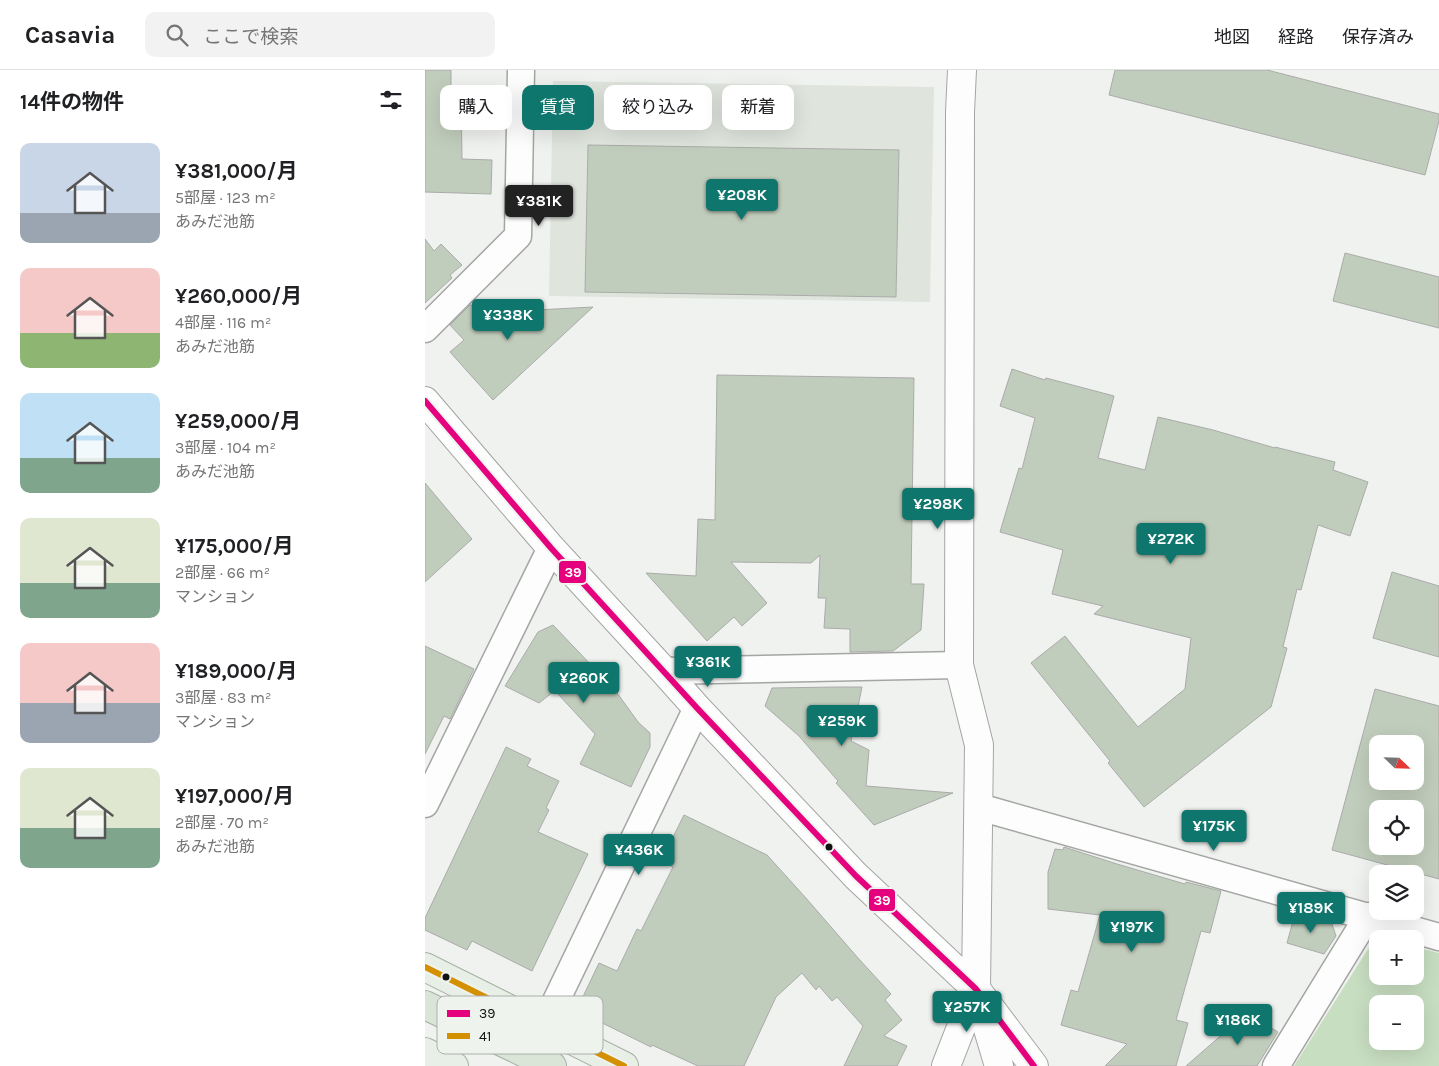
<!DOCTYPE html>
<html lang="ja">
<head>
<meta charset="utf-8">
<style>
	:root { --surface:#fff; --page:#f2f2f2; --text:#202124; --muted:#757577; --line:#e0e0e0; --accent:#0f766e }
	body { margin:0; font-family:Karla,"Noto Sans JP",sans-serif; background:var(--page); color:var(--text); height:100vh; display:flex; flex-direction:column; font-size:19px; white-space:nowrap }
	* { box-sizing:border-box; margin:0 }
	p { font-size:16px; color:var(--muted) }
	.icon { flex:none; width:28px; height:28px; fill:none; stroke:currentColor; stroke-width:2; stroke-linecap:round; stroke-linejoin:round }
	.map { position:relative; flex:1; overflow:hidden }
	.sheet { display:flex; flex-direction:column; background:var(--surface); width:425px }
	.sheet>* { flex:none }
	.hud { position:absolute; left:15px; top:15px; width:475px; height:45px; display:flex; gap:10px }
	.needle { width:32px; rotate:113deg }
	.tools { position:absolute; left:944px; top:665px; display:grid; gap:10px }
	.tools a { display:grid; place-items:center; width:55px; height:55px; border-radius:10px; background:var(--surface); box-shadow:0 5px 20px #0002; font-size:25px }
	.price { position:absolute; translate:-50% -42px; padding:0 11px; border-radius:5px; background:var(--accent); color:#fff; font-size:16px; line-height:32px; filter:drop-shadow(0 1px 2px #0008) }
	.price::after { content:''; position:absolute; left:50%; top:30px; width:15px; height:11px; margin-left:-8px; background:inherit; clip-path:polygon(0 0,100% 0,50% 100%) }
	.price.current { background:#222; color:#fff }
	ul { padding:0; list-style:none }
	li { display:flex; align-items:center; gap:15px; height:125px; padding:0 20px }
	li span { display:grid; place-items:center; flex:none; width:140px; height:100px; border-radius:10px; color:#555 }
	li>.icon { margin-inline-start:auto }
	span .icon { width:60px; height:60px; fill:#fffc; stroke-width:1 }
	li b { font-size:21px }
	h2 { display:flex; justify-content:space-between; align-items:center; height:60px; padding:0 20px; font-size:21px }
	.chip { padding:0 18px; border-radius:10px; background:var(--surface); box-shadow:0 5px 20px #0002; font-size:18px; line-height:45px }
	.chip.current { background:var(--accent); color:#fff }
	header { display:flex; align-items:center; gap:30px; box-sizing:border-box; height:70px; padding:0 25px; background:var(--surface); border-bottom:1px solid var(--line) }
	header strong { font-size:24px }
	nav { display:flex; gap:28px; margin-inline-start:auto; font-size:18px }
	.search { width:350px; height:45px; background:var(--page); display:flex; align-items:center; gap:12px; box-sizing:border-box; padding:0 18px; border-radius:10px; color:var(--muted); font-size:19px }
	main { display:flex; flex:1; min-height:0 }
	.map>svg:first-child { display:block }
	.built { fill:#dfe4dd }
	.green { fill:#c8dec1; fill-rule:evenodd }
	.building { fill:#c1cdbc; stroke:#aaaba9; fill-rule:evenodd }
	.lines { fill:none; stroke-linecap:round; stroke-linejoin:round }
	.street-casing { stroke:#a4a6a3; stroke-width:29 }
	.secondary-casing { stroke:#a4a6a3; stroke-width:30 }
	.primary-casing { stroke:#a6b1a3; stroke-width:30 }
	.highway-casing { stroke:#a6b1a3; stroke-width:30 }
	.street { stroke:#fdfdfd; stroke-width:26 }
	.secondary { stroke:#fdfdfd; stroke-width:28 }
	.primary { stroke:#e8efe6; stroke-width:28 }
	.highway { stroke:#dae4d7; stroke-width:28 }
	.bus-1-casing { stroke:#eff3ee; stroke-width:10 }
	.bus-2-casing { stroke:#eff3ee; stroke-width:10 }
	.bus-1 { stroke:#e5007d; stroke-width:6 }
	.bus-2 { stroke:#d49003; stroke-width:6 }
	.bus-dot { fill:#111211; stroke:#eff3ee; stroke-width:2 }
	.key { fill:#eff3ee; stroke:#acb0ac; stroke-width:1 }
	.key-label { font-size:14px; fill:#111211 }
	.line-badge { stroke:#eff3ee; stroke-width:2 }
	.badge-label { font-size:14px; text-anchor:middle; font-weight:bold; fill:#fff }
</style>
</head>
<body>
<header>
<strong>Casavia</strong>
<div class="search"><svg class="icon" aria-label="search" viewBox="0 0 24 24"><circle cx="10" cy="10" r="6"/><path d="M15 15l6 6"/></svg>ここで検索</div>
<nav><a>地図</a><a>経路</a><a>保存済み</a></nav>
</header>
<main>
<section class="sheet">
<h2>14件の物件<svg class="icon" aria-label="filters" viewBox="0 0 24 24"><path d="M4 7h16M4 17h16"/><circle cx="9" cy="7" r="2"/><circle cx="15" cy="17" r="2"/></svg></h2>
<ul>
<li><span style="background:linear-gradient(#c9d6e8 70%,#9aa5b1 0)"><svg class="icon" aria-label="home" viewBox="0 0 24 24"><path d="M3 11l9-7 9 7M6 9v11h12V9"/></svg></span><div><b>¥381,000/月</b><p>5部屋 · 123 m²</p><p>あみだ池筋</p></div></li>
<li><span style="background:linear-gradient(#f6c9c9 65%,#8fb573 0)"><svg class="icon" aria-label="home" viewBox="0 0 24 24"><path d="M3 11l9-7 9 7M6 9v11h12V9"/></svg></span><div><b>¥260,000/月</b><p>4部屋 · 116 m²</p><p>あみだ池筋</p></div></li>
<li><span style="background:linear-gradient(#bfe0f5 65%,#7fa58c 0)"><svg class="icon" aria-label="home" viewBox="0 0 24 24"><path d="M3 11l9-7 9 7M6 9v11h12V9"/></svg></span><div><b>¥259,000/月</b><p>3部屋 · 104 m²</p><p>あみだ池筋</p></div></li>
<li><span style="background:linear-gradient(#dfe7d0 65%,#7fa58c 0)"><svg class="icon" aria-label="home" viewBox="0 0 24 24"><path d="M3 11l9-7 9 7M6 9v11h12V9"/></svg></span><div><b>¥175,000/月</b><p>2部屋 · 66 m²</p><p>マンション</p></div></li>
<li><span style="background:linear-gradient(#f6c9c9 60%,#9aa5b1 0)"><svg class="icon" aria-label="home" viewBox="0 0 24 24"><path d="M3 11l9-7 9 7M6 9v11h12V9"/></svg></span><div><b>¥189,000/月</b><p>3部屋 · 83 m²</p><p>マンション</p></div></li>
<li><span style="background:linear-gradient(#dfe7d0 60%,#7fa58c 0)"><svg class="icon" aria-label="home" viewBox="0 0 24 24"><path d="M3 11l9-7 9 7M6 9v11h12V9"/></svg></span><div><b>¥197,000/月</b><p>2部屋 · 70 m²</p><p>あみだ池筋</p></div></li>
</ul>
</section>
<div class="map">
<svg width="1014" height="996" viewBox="0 0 1014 996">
	<rect width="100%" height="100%" fill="#f0f2ef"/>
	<!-- built -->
	<path class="built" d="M 128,11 L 509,17 L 505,232 L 124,226 Z"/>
	<!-- green -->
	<path class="green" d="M 952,875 L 952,906 L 990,906 L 990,877 L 1014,883 L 1014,996 L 869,996 L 943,879 ZM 952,934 L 990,934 L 990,971 L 952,971 Z"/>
	<!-- building -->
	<path class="building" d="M 0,0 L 26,0 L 26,23 L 36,23 L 37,89 L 67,90 L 66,124 L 0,122 Z
		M 690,0 L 842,0 L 1014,44 L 1014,51 L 1000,105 L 684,25 Z
		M 163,75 L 474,80 L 471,227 L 160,222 Z
		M 0,169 L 9,181 L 16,174 L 37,195 L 25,205 L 27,208 L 0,233 Z
		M 920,183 L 1014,207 L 1014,258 L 908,231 Z
		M 45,235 L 88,237 L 92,241 L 168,237 L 68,330 L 25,282 L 39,270 L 25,255 Z
		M 587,299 L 620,310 L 621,308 L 689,326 L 673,388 L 720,400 L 733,347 L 788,360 L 850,378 L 850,377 L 910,392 L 908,400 L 943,412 L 925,466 L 893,455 L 876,520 L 872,519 L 858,577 L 862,578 L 846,637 L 719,737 L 683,693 L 685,691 L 606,593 L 640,566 L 713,657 L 760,619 L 766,568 L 669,544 L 678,536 L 627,524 L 638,480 L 575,462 L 594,398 L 597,399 L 610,348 L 575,336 Z
		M 292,305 L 489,308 L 486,514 L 499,514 L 496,560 L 468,581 L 425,582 L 425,559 L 399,558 L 401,528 L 393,528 L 395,485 L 386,493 L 306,492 L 342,533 L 317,556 L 309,547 L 282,571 L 221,503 L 271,506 L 273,449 L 290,450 Z
		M 0,413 L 47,469 L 0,512 Z
		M 967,502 L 1014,516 L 1014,587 L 948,568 Z
		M 128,555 L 190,620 L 213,652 L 225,663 L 225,677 L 206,717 L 155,694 L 170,664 L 132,623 L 130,624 L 128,622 L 114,633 L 80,616 L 113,562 Z
		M 0,576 L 49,599 L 25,649 L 19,646 L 0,684 Z
		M 412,617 L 437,617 L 426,671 L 444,680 L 441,716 L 528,723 L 449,755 L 411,713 L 413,711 L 374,666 L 340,636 L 347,618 Z
		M 950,619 L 1014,636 L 1014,809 L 907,780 ZM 952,674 L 990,674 L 990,711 L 952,711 ZM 952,739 L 990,739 L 990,776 L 952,776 Z
		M 81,677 L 106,689 L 102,696 L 134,711 L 121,738 L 124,740 L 113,762 L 163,784 L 107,901 L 47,871 L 42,880 L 0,860 L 0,848 Z
		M 259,745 L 342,785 L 380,827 L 433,888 L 466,924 L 460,930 L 477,950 L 459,966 L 482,976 L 472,996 L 419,996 L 438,956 L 412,927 L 407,931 L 394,916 L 391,920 L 377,903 L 351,927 L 319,996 L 273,996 L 227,975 L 226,977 L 157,943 L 155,933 L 174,893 L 192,901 L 212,859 L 216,861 L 248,797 L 236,791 Z
		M 639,777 L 692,794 L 760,814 L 761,812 L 796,821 L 785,863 L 776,861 L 751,950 L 763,953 L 751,996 L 680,996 L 702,974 L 636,955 L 646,920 L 653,922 L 675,845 L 623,839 L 623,802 L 630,779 L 638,780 Z
		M 870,844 L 907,854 L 911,866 L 899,884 L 862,873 Z
		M 822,943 L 853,962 L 832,996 L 761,996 L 808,955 L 814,957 Z"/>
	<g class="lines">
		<!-- street casing -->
		<g class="street-casing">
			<path id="street" d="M 0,259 L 93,166 L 96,0
				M 239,601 L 534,595
				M 0,734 L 126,478
				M 554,737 L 1014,867
				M 119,956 L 272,638
				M 851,996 L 943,846"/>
		</g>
		<!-- secondary casing -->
		<g class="secondary-casing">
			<path id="secondary" d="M 537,0 L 535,42 L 534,595 L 554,675 L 551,919 L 574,996
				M 0,331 L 126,478 L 239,601 L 272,638 L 431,806 L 551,919 L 609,996
				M 521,996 L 551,919"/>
		</g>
		<!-- primary casing -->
		<g class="primary-casing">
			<path id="primary" d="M 0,897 L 199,996
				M 0,982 L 29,996"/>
		</g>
		<!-- highway casing -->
		<g class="highway-casing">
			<path id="highway" d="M 0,935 L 127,996"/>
		</g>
		<!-- street -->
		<use href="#street" class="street"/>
		<!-- secondary -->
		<use href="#secondary" class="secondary"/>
		<!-- primary -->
		<use href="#primary" class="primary"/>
		<!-- highway -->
		<use href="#highway" class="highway"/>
		<!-- bus-1 casing -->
		<g class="bus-1-casing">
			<path id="bus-1" d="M 0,331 L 126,478 L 272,638 L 431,806 L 551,919 L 609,996"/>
		</g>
		<!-- bus-2 casing -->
		<g class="bus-2-casing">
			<path id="bus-2" d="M 0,897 L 199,996"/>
		</g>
		<!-- bus-1 -->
		<use href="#bus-1" class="bus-1"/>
		<!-- bus-2 -->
		<use href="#bus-2" class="bus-2"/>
	</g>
	<!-- markers -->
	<g class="bus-dot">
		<circle cx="404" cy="777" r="4.5"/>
		<circle cx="21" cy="907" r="4.5"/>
	</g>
	<!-- legend -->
	<rect x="12" y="926" width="166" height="58" rx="8" class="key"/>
	<rect x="22" y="940" width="23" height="7" fill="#e5007d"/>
	<rect x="22" y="963" width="23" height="6" fill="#d49003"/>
	<g class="key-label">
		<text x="54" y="948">39</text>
		<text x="54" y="971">41</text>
	</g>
	<g class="line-badge">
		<rect x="133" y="490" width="29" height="24" rx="5" fill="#e5007d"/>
		<rect x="443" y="818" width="28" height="24" rx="5" fill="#e5007d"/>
	</g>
	<g class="badge-label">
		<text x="148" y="507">39</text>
		<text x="457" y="835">39</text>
	</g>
</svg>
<div class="tools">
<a><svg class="needle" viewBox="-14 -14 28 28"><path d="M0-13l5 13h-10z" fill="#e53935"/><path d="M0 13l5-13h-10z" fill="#757577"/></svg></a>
<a><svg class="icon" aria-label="locate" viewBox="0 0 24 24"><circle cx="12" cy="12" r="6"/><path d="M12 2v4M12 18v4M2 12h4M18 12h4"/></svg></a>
<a><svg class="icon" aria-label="layers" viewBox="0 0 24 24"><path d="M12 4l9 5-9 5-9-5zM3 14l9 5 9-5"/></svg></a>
<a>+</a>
<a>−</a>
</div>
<b class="price" style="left:317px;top:151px">¥208K</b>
<b class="price current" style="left:114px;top:157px">¥381K</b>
<b class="price" style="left:83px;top:271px">¥338K</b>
<b class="price" style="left:513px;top:460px">¥298K</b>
<b class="price" style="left:746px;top:495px">¥272K</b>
<b class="price" style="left:283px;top:618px">¥361K</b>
<b class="price" style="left:159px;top:634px">¥260K</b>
<b class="price" style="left:417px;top:677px">¥259K</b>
<b class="price" style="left:789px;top:782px">¥175K</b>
<b class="price" style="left:214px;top:806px">¥436K</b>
<b class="price" style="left:886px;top:864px">¥189K</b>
<b class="price" style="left:707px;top:883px">¥197K</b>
<b class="price" style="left:542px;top:963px">¥257K</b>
<b class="price" style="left:813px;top:976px">¥186K</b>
<div class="hud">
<a class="chip">購入</a>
<a class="chip current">賃貸</a>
<a class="chip">絞り込み</a>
<a class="chip">新着</a>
</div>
</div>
</main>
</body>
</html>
